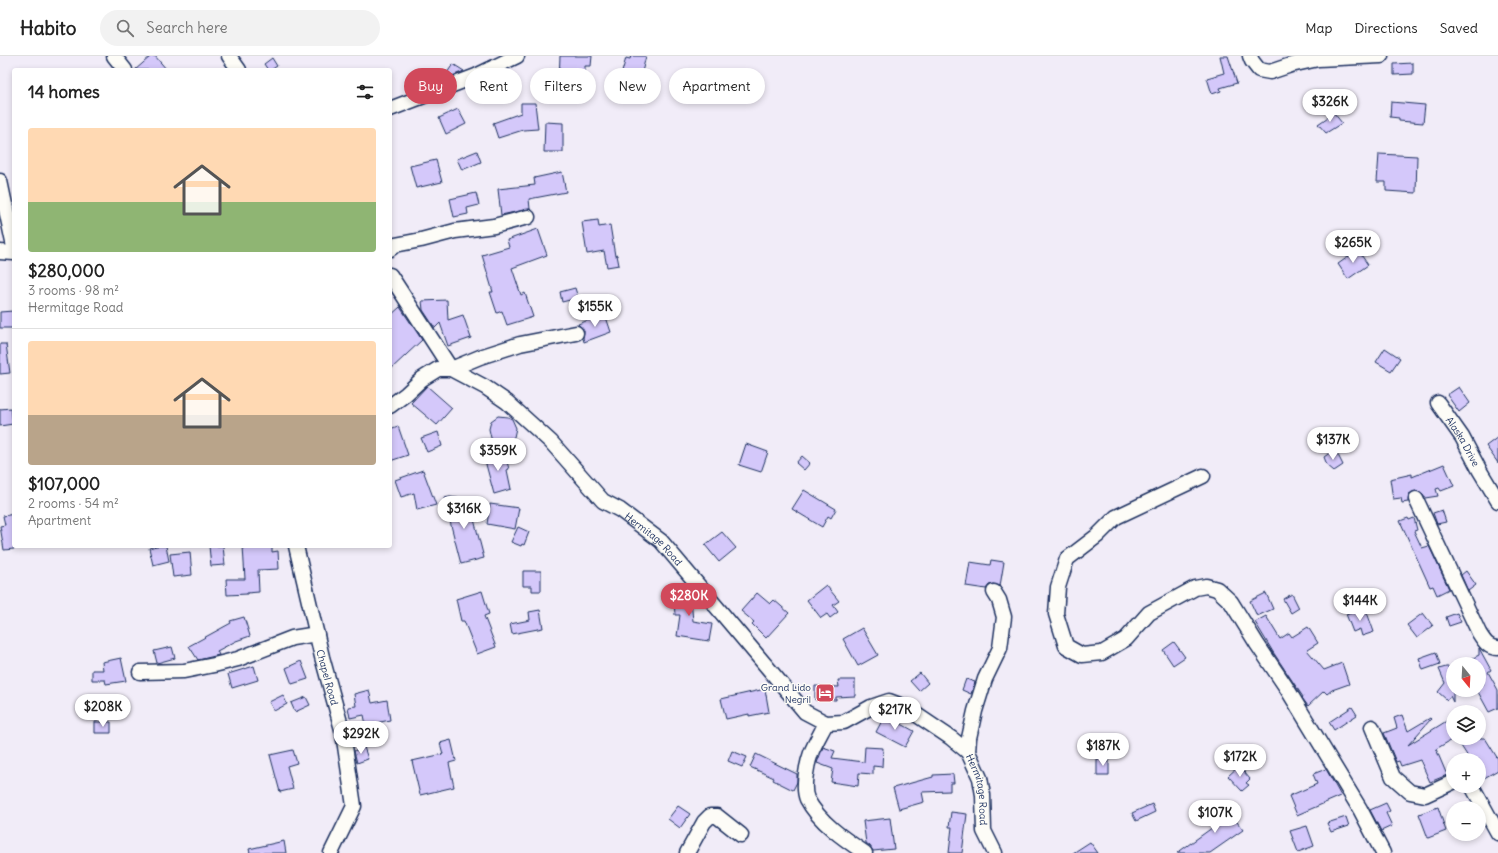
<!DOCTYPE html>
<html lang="en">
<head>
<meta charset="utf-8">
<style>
	:root { --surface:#fff; --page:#f2f2f2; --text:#222; --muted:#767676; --line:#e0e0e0; --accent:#d1495b }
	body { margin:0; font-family:Delius,sans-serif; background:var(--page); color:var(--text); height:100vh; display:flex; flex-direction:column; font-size:15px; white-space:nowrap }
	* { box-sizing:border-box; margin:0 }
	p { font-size:13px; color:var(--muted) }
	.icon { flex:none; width:22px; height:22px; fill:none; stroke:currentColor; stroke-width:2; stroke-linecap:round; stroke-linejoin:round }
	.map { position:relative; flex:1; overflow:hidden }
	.panel { position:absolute; left:12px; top:12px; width:380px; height:480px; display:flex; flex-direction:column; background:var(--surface); border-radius:4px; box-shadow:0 2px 6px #0003 }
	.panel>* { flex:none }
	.banner { position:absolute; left:404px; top:12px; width:380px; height:36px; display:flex; gap:8px }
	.needle { width:26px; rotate:162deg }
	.buttons { position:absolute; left:1446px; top:601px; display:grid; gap:8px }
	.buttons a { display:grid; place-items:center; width:40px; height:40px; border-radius:50%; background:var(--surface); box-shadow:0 2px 6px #0003; font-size:20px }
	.price { position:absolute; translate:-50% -34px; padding:0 9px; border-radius:14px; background:#fff; color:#222; font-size:13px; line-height:26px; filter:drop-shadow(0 1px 2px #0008) }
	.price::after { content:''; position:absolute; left:50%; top:24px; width:12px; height:9px; margin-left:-6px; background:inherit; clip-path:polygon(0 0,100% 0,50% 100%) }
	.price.selected { background:var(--accent); color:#fff }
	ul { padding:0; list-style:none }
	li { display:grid; align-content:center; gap:8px; height:212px; padding:0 16px }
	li+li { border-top:1px solid var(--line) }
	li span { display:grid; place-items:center; height:124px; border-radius:4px; color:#555 }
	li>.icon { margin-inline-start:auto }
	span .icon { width:72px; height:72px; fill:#fffc; stroke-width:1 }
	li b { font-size:17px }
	h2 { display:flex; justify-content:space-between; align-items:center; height:48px; padding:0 16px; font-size:17px }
	.tag { padding:0 14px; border-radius:18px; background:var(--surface); box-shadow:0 2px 6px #0003; font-size:14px; line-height:36px }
	.tag.selected { background:var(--accent); color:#fff }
	header { display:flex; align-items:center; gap:24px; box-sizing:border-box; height:56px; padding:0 20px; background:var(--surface); border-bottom:1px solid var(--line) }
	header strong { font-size:19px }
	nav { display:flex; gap:22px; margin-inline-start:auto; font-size:14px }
	.search { width:280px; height:36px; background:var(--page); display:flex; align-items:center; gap:10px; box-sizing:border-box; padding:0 14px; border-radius:22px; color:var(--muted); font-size:15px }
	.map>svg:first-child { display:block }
	.building { fill:#d4c8fa; stroke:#1b2f5e }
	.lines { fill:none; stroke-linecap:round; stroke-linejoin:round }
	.minor-casing { stroke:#1b2f5e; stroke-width:17 }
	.minor { stroke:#fdfcf7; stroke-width:14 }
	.labels { text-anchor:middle; stroke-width:3; stroke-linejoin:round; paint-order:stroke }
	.street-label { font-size:10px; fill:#1b2f5e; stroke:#fdfcf7 }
	.poi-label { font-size:10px; fill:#1b2f5e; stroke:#fdfcf7; text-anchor:end }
</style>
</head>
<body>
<header>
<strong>Habito</strong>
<div class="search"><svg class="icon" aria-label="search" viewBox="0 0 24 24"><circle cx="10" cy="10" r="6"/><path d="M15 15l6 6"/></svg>Search here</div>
<nav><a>Map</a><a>Directions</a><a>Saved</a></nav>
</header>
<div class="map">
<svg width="1498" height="797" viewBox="0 0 1498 797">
	<rect width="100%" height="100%" fill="#f1ecf8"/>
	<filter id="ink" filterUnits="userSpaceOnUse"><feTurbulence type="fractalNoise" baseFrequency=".025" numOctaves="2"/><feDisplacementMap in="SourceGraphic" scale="8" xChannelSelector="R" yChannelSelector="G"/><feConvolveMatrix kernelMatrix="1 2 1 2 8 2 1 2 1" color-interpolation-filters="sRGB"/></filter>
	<g filter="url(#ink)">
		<!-- building -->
		<path class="building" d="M 151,0 L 155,0 L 167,14 L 135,14 Z
			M 560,0 L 592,0 L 591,10 L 585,10 L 585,25 L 559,25 Z
			M 631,0 L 646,0 L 641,20 L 622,16 L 626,2 L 630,3 Z
			M 1220,0 L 1228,0 L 1237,27 L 1220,32 L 1221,35 L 1212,38 L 1207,22 L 1224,17 Z
			M 272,2 L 277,10 L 271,14 L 268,14 L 264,8 Z
			M 1413,7 L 1413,18 L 1394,19 L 1394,8 Z
			M 453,8 L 464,15 L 452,20 L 447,17 Z
			M 513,23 L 517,36 L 506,39 L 502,27 Z
			M 635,27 L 645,28 L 644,39 L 634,38 Z
			M 1391,46 L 1425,49 L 1423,67 L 1399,65 L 1399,62 L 1390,61 Z
			M 521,47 L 535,47 L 538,73 L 523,74 L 498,82 L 493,67 L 521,57 Z
			M 458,53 L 466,68 L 446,78 L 439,62 Z
			M 1334,57 L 1342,67 L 1326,77 L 1318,68 Z
			M 545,66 L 563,67 L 563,96 L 544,96 Z
			M 477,95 L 481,106 L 462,114 L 457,103 Z
			M 1379,98 L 1417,100 L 1416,137 L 1386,135 L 1386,126 L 1377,126 Z
			M 436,104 L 442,126 L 416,132 L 410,110 Z
			M 562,116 L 566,136 L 529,143 L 530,153 L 501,159 L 498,133 L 535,129 L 534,122 Z
			M 476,137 L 479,149 L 467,152 L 468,158 L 454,161 L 450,143 Z
			M 598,164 L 599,171 L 610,169 L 615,200 L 617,199 L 619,209 L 607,211 L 604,195 L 587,198 L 582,166 Z
			M 538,173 L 547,199 L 512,212 L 521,239 L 525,237 L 533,261 L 507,269 L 502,255 L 497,257 L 490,236 L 493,236 L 482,199 L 509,191 L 507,184 Z
			M 1358,194 L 1368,209 L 1348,223 L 1338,208 Z
			M 575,232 L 578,242 L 562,246 L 560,236 Z
			M 447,244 L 448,264 L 463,259 L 471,282 L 448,290 L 440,267 L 435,272 L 423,254 L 422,245 Z
			M 400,251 L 422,284 L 390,314 L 390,260 Z
			M 13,255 L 13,272 L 0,272 L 0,256 Z
			M 605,258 L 611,276 L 584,286 L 583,282 L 584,275 L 578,268 Z
			M 0,288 L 6,288 L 10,317 L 0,318 Z
			M 1385,292 L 1400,302 L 1391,315 L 1376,306 Z
			M 427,330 L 452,352 L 437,369 L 411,347 Z
			M 1459,331 L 1470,347 L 1459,356 L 1447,339 Z
			M 11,352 L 13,368 L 0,370 L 0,353 Z
			M 498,360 L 508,361 L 512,363 L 516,372 L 514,381 L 511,384 L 500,391 L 491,382 L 489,373 L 491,365 Z
			M 398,370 L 408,399 L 390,405 L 390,373 Z
			M 438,376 L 442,390 L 427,396 L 421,382 Z
			M 1498,381 L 1498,407 L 1486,390 Z
			M 746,388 L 768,396 L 761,416 L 739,409 Z
			M 1335,393 L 1343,409 L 1334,415 L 1327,409 L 1324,401 Z
			M 504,395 L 509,413 L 507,414 L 511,433 L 494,438 L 484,401 Z
			M 802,400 L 810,407 L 804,414 L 796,407 Z
			M 1444,408 L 1454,430 L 1441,435 L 1439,432 L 1436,433 L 1438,440 L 1425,442 L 1421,436 L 1416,435 L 1409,438 L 1408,446 L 1402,447 L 1401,442 L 1393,443 L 1390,423 L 1412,418 L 1412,421 Z
			M 423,414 L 436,449 L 417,454 L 414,437 L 401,441 L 395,424 Z
			M 804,434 L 836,453 L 831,462 L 828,460 L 822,471 L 792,453 Z
			M 450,441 L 469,444 L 484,502 L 461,508 L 444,442 Z
			M 490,448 L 519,452 L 515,473 L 487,468 Z
			M 1442,454 L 1446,466 L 1437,468 L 1433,457 Z
			M 14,458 L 14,493 L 4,494 L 0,470 L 5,469 L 3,460 Z
			M 1408,462 L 1409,464 L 1414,462 L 1417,474 L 1414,475 L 1422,492 L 1429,490 L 1449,533 L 1437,539 L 1433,530 L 1430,531 L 1400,465 Z
			M 518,471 L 529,476 L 524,489 L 522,488 L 521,490 L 511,486 Z
			M 722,476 L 736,492 L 719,506 L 705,489 Z
			M 156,490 L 166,490 L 169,505 L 153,509 L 149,492 Z
			M 209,490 L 223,490 L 225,509 L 211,510 Z
			M 243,490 L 272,490 L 272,496 L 278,495 L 279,513 L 258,514 L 259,536 L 247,537 L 247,538 L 227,539 L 226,523 L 245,523 Z
			M 190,496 L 192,519 L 173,521 L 170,498 Z
			M 991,504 L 1004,506 L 1000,530 L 993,528 L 989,529 L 986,533 L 966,530 L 970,506 L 990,509 Z
			M 523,515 L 541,515 L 541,535 L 532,535 L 532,530 L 523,530 Z
			M 1466,515 L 1476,529 L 1468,535 L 1461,519 Z
			M 826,529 L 839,545 L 833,549 L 838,556 L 830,562 L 827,558 L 821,562 L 807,544 Z
			M 688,530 L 690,533 L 693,565 L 712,568 L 709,585 L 677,580 L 680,559 L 675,559 L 673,531 Z
			M 482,535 L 489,558 L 484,560 L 496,591 L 477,598 L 464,565 L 461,565 L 456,543 Z
			M 757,537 L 770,548 L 774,544 L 789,557 L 766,582 L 752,568 L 754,566 L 741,555 Z
			M 1266,537 L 1273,553 L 1257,560 L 1250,545 Z
			M 1292,538 L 1299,552 L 1291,557 L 1283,543 Z
			M 1365,551 L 1374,576 L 1362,580 L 1360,573 L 1353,576 L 1346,558 Z
			M 540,554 L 543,572 L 512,578 L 510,568 L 530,564 L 529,556 Z
			M 1423,557 L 1433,570 L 1417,582 L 1407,569 Z
			M 1457,557 L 1461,566 L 1449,570 L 1446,561 Z
			M 1266,560 L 1280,583 L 1289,577 L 1292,581 L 1308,571 L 1318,587 L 1307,594 L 1324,614 L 1342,607 L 1349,628 L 1332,634 L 1327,638 L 1324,635 L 1308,650 L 1302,642 L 1303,641 L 1273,596 L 1255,566 Z
			M 244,561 L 250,580 L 236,585 L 217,595 L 219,599 L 198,604 L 189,590 L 231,567 L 230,565 Z
			M 862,572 L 878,599 L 858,610 L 843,583 Z
			M 1174,586 L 1185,601 L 1173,609 L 1163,594 Z
			M 172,591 L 175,602 L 157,607 L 154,595 Z
			M 1479,592 L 1491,614 L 1488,616 L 1498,634 L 1498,652 L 1489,656 L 1477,634 L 1479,634 L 1479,631 L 1484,628 L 1480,620 L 1479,620 L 1479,608 L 1461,608 L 1479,599 Z
			M 1436,596 L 1440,608 L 1423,614 L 1419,602 Z
			M 121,602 L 126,625 L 106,628 L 105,624 L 92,624 L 92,614 L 103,614 L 102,606 Z
			M 301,605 L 308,623 L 292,628 L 286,612 Z
			M 254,610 L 258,624 L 232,632 L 228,618 Z
			M 1446,611 L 1449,611 L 1453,618 L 1453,646 L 1450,640 L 1447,644 L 1438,636 L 1445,627 L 1439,613 Z
			M 920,617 L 928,627 L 919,635 L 910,625 Z
			M 966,623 L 975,626 L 971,638 L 962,634 Z
			M 838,624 L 855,624 L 855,640 L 836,641 L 836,644 L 815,644 L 815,630 L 839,631 Z
			M 765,633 L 769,656 L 749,660 L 749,658 L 726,663 L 721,643 Z
			M 369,634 L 372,647 L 387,644 L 390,664 L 366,669 L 364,659 L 350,662 L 348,651 L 356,650 L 354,638 Z
			M 283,639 L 287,648 L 274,655 L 269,646 Z
			M 306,641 L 310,649 L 295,656 L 291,647 Z
			M 1352,651 L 1357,659 L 1334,674 L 1329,666 Z
			M 885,659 L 914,675 L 905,691 L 876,676 Z
			M 1402,659 L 1408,675 L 1430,662 L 1431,663 L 1408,689 L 1453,661 L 1453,683 L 1436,693 L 1447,719 L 1430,726 L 1420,704 L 1401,710 L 1399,705 L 1396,706 L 1384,677 L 1397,672 L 1394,662 Z
			M 95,666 L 111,666 L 111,677 L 95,677 Z
			M 1456,682 L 1485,682 L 1498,703 L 1498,714 L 1479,725 L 1479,704 L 1470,704 Z
			M 451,684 L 456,705 L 449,707 L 454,731 L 420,739 L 412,705 L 443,698 L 440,687 Z
			M 364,691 L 368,703 L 357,707 L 354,695 Z
			M 823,691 L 835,695 L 832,702 L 864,706 L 865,691 L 883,692 L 882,711 L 873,710 L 873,718 L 859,717 L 858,730 L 831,726 L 833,713 L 817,707 Z
			M 293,694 L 297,707 L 287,710 L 293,733 L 280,736 L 270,699 Z
			M 732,695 L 747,701 L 742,711 L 728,705 Z
			M 756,698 L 797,718 L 797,726 L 793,734 L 773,724 L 774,722 L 750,711 Z
			M 1097,703 L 1109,703 L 1109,719 L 1097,719 Z
			M 1239,710 L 1250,723 L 1246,727 L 1249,729 L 1242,735 L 1228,720 Z
			M 1326,713 L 1341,740 L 1297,759 L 1289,740 L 1317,728 L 1313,718 Z
			M 953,718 L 954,727 L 950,727 L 950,735 L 922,736 L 924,746 L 899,753 L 893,732 L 933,721 L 933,719 Z
			M 1223,747 L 1243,774 L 1210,797 L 1177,797 L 1223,764 L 1215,753 Z
			M 1386,747 L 1390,755 L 1386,757 L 1392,770 L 1381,775 L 1370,754 Z
			M 1152,748 L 1155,756 L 1136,765 L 1132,757 Z
			M 678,750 L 690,758 L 680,772 L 668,763 Z
			M 1438,751 L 1446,775 L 1428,782 L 1419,758 Z
			M 951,756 L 967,758 L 962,797 L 949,797 L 952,771 L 949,771 Z
			M 1346,761 L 1349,770 L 1331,776 L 1327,767 Z
			M 890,762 L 894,793 L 873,795 L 870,790 L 866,787 L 863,765 Z
			M 1307,770 L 1314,790 L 1298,796 L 1290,775 Z
			M 284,785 L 286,797 L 250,797 L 249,793 Z
			M 1090,786 L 1098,797 L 1073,797 Z"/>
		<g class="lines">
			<!-- minor casing -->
			<g class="minor-casing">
				<g id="minor">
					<path d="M 114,0 L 125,14"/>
					<path d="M 229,0 L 239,14"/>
					<path d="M 1250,0 L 1252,5 L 1259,14 L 1270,16 L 1291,9 L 1318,3 L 1381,0"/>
					<path d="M 390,53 L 476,20 L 517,0"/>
					<path d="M 0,125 L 14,191"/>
					<path d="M 390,193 L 395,189 L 421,184 L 455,175 L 494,170 L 528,161"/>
					<path d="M 0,196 L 14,197"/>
					<path id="s1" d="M 390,219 L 451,313 L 485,331 L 507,346 L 551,386 L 603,445 L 620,454 L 661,485 L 805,656 L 826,667 L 844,666 L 871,651 L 889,645 L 905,651 L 951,682 L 968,696 L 980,722 L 983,739 L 984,775 L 995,797"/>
					<path id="s2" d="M 1438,347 L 1462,381 L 1480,415 L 1498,445"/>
					<path d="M 390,350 L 406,338 L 422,323 L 438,313 L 451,313 L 480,301 L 520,288 L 576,277"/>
					<path d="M 1203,420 L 1116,461 L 1097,480 L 1067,503 L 1058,531 L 1056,558 L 1066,590 L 1082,599 L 1102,597 L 1126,583 L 1149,557 L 1195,532 L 1206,530 L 1217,533 L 1231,546 L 1257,588 L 1286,631 L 1360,753 L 1383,797"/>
					<path d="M 1416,443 L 1479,577 C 1484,585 1488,592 1498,592"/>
					<path id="s3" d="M 296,490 L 322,601 L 343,677 L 354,750 L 331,797"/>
					<path d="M 140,616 L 184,615 L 214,609 L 238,603 L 292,582 L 317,578"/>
					<path d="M 826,667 C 821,677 815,687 811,697 C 807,708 802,732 807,743 C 819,766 844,783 865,797"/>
					<path d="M 1372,671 L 1393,721 L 1410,736 L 1425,739 L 1453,726"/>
					<path d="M 968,696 L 969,682 L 975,655 L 985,623 L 1000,592 L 1004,561 L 999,544 L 994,536"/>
					<path d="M 1472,730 L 1498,777"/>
					<path d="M 687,797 L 704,766 L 710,760 L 717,760 L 741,779"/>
				</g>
			</g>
			<!-- minor -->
			<use href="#minor" class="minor"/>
		</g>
	</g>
	<!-- icons -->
	<defs>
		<g id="hotel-square" transform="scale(1)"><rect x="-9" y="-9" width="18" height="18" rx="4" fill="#d1495b" stroke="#fdfcf7"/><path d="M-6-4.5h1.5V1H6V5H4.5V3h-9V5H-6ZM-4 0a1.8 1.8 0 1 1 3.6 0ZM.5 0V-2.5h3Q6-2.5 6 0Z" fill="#fff"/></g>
	</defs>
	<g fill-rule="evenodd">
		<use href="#hotel-square" x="825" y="637"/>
	</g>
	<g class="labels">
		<!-- street labels -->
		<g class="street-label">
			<text dy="4" stroke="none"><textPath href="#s2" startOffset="46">Alaska Drive</textPath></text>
			<text dy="4" stroke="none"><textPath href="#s1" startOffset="379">Hermitage Road</textPath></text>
			<text dy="4" stroke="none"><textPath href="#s3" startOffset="135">Chapel Road</textPath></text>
			<text dy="4" stroke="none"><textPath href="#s1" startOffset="835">Hermitage Road</textPath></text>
		</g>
		<!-- poi labels -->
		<g class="poi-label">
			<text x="811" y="635">Grand Lido<tspan x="811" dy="12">Negril</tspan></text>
		</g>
	</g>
</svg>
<div class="buttons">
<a><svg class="needle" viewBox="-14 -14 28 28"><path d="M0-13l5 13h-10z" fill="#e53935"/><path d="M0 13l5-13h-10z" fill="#767676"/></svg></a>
<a><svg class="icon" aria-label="layers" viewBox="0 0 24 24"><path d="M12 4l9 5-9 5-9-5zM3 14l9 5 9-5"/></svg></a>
<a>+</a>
<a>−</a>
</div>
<b class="price" style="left:1330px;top:67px">$326K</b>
<b class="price" style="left:1353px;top:208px">$265K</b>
<b class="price" style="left:595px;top:272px">$155K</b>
<b class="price" style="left:1333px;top:405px">$137K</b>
<b class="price" style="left:498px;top:416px">$359K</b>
<b class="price" style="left:464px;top:474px">$316K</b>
<b class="price selected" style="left:689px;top:561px">$280K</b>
<b class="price" style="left:1360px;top:566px">$144K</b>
<b class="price" style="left:103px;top:672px">$208K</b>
<b class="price" style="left:895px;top:675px">$217K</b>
<b class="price" style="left:361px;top:699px">$292K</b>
<b class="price" style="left:1103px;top:711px">$187K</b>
<b class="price" style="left:1240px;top:722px">$172K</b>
<b class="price" style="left:1215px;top:778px">$107K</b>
<div class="banner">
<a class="tag selected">Buy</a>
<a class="tag">Rent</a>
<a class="tag">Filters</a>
<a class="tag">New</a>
<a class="tag">Apartment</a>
</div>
<section class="panel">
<h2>14 homes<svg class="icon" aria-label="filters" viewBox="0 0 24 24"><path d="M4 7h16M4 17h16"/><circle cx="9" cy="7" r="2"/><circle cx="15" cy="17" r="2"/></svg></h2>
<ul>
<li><span style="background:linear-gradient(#ffd9b3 60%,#8fb573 0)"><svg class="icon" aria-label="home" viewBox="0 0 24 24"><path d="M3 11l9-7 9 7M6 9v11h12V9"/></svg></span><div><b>$280,000</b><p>3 rooms · 98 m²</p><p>Hermitage Road</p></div></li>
<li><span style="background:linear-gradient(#ffd9b3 60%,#b9a48a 0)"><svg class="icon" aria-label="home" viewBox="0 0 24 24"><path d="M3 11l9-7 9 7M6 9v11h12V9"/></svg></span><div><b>$107,000</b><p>2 rooms · 54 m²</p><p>Apartment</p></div></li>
</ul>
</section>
</div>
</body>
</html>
